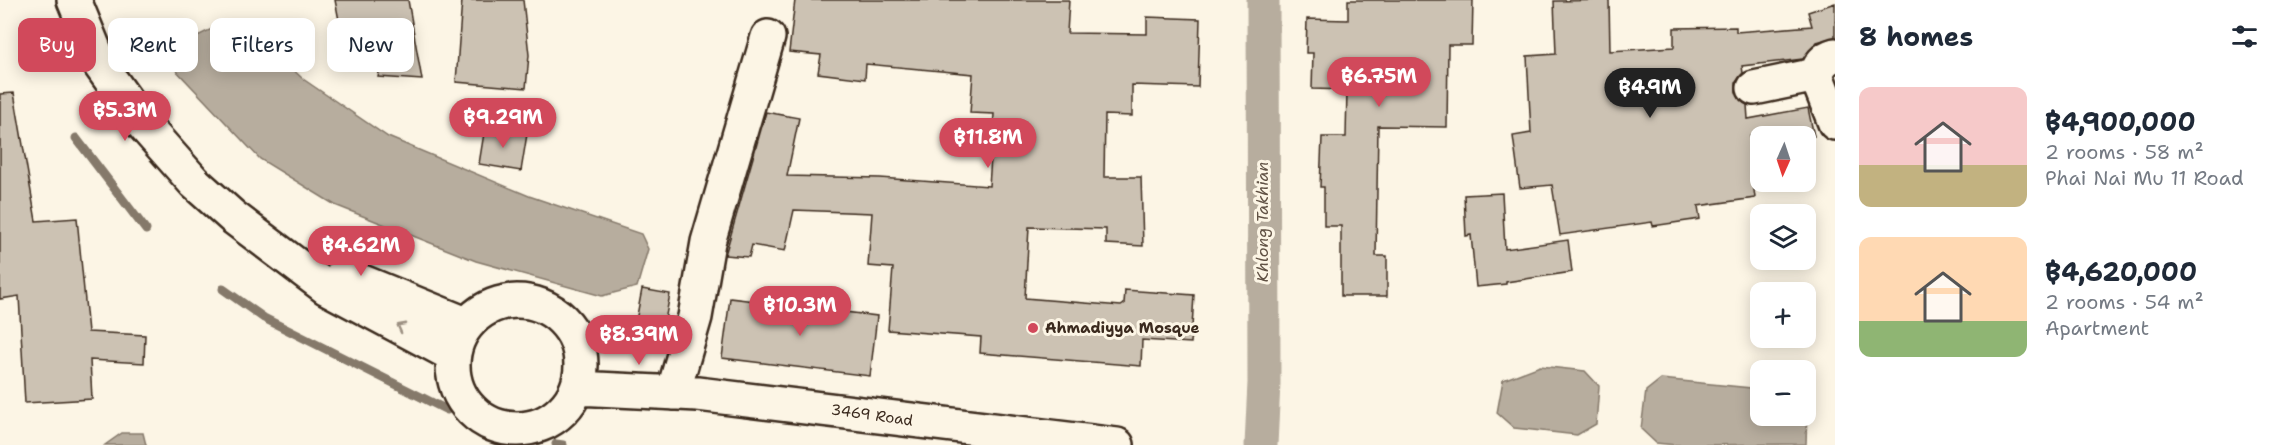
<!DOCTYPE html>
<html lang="en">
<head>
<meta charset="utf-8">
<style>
	:root { --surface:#fff; --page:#f2f2f3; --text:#1f2937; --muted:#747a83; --accent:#d1495b }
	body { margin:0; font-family:"Shantell Sans",sans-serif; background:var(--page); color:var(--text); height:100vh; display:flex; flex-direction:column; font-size:22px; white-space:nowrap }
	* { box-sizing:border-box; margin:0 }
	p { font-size:20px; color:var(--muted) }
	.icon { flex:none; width:33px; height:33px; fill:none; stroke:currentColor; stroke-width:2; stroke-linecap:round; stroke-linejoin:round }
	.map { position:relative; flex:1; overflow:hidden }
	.drawer { display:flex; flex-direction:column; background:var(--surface); width:450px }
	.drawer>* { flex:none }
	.banner { position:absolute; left:18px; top:18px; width:570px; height:54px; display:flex; gap:12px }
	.needle { width:39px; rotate:183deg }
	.buttons { position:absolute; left:1750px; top:126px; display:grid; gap:12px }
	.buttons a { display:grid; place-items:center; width:66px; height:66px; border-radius:12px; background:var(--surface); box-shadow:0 3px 15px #0003; font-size:30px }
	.price { position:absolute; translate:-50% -51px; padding:0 14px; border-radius:21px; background:var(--accent); color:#fff; font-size:20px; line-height:39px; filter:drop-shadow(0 2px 3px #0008) }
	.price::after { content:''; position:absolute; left:50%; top:36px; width:18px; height:14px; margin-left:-9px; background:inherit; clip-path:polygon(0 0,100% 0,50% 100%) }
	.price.active { background:#222; color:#fff }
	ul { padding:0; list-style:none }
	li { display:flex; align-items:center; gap:18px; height:150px; padding:0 24px }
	li span { display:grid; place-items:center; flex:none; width:168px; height:120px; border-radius:12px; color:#555 }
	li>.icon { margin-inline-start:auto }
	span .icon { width:72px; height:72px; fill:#fffc; stroke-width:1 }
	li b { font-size:26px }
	h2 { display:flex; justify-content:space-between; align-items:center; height:72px; padding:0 24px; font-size:26px }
	.tag { padding:0 21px; border-radius:12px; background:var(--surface); box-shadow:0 3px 15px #0003; font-size:21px; line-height:54px }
	.tag.active { background:var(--accent); color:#fff }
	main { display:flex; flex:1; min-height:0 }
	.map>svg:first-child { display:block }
	.water { fill:#b7ad9e; stroke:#85796b; stroke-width:1.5 }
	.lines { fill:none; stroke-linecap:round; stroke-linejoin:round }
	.stream { stroke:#85796b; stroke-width:9 }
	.canal { stroke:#b7ad9e; stroke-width:33 }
	.building { fill:#ccc2b3; stroke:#3b2a1e; stroke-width:1.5 }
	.minor-casing { stroke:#3b2a1e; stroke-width:38 }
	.minor { stroke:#fcf5e5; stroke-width:33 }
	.oneway { stroke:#9c9082 }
	.poi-dot { fill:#d1495b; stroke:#fcf5e5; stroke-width:2 }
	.labels { text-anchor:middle; stroke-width:6; stroke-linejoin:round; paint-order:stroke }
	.poi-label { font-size:15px; font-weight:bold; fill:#3b2a1e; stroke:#fcf5e5; text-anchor:start }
	.street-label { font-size:15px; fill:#3b2a1e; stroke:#fcf5e5 }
	.water-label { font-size:16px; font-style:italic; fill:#605144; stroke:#fcf5e5 }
</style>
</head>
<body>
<main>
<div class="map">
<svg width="1835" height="445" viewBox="0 0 1835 445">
	<rect width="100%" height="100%" fill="#fcf5e5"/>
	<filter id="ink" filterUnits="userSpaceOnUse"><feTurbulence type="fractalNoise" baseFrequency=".0167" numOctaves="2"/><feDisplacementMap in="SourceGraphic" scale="12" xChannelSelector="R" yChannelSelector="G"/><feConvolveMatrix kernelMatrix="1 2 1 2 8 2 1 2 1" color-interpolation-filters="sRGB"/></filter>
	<g filter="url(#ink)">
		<!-- water -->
		<path class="water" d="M 228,21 L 253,32 L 303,79 L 388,137 L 529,196 L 641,234 L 648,249 L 637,287 L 602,296 L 476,261 L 335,205 L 260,159 L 173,67 L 181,44 Z
			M 1540,366 L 1585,371 L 1599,386 L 1596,424 L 1577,435 L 1514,428 L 1497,413 L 1503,380 Z
			M 1661,379 L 1761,389 L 1761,416 L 1806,416 L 1806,410 L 1807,411 L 1806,444 L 1676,445 L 1656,443 L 1641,429 L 1646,391 Z
			M 122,433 L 143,433 L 146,445 L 105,445 Z"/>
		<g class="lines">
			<!-- stream -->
			<path class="stream" d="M 76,138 L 146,230
				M 223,289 L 264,318 L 447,410
				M 556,444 L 563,445"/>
			<!-- canal -->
			<path class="canal" d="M 1261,445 L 1264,383 L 1263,0"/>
		</g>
		<!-- building -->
		<path class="building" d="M 335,0 L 408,0 L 422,80 L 378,77 L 384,49 L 346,56 Z
			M 462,0 L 523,0 L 529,55 L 526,88 L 456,82 Z
			M 795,0 L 1069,0 L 1067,33 L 1147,34 L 1147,17 L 1200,19 L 1198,87 L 1132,85 L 1132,116 L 1105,115 L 1104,177 L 1141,177 L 1143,246 L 1106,244 L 1106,229 L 1029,227 L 1025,298 L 1121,306 L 1124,304 L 1125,290 L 1194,295 L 1191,343 L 1142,340 L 1141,366 L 980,353 L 981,337 L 888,330 L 893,268 L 868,266 L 872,213 L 794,210 L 785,251 L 752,245 L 749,257 L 725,255 L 766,112 L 799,118 L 787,176 L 880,178 L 989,186 L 994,114 L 970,113 L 973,74 L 866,64 L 865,79 L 818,73 L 821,55 L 789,52 Z
			M 1348,0 L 1473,0 L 1472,45 L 1448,45 L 1447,127 L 1378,126 L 1376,256 L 1387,256 L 1387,296 L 1341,296 L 1341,226 L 1324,226 L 1324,187 L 1320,187 L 1322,137 L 1346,137 L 1347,90 L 1312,89 L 1313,53 L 1306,53 L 1307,19 L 1348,20 Z
			M 1609,0 L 1610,51 L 1674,47 L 1674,28 L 1736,27 L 1736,32 L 1812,26 L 1808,12 L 1835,3 L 1835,37 L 1817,42 L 1803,59 L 1742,66 L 1743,73 L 1736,82 L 1736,91 L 1740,100 L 1747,105 L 1748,119 L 1808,108 L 1814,136 L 1750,136 L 1751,149 L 1749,149 L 1755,198 L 1698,206 L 1700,219 L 1653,226 L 1652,222 L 1560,235 L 1552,185 L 1520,188 L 1513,136 L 1531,133 L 1527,56 L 1556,54 L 1554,1 Z
			M 14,93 L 36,221 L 77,218 L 88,332 L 145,335 L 144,363 L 90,360 L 92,399 L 25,403 L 19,296 L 0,299 L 0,94 Z
			M 485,127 L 527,134 L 521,171 L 479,164 Z
			M 1502,193 L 1505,249 L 1568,240 L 1572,272 L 1506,282 L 1506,284 L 1476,287 L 1471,235 L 1466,236 L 1464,195 Z
			M 642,289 L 670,294 L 660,347 L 632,342 Z
			M 730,298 L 877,316 L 870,376 L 722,358 Z"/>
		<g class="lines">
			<!-- minor casing -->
			<g class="minor-casing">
				<path id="minor" d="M 74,0 L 101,66 L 141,122 L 195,183 L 233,217 L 327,288 L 453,355
					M 1835,55 C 1824,58 1820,64 1816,75 L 1835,123
					M 1754,88 L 1816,75
					M 343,274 L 466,324
					M453 365a64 64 0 1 1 128 0a64 64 0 1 1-128 0Z
					M 577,388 L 698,394 L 1117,445
					M 673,393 L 695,317 L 708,242 L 768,37"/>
			</g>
			<!-- minor -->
			<use href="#minor" class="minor"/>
		</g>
		<!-- one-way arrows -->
		<defs><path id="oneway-chevron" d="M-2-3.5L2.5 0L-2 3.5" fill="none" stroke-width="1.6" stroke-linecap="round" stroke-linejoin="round" transform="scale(1.5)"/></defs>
		<use class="oneway" href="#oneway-chevron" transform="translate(401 327) rotate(-152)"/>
	</g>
	<!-- markers -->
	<circle class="poi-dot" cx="1033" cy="328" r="6"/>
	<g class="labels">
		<!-- poi labels -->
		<g class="poi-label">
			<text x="1045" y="333">Ahmadiyya Mosque</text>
		</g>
		<!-- street labels -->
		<g class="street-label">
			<text transform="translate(872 415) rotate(8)" y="5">3469 Road</text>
		</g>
		<!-- water labels -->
		<g class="water-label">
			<text transform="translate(1262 222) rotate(-90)" y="6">Khlong Takhian</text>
		</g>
	</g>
</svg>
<div class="buttons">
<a><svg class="needle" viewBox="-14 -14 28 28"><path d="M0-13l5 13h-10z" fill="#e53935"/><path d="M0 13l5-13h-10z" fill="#747a83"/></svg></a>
<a><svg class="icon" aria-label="layers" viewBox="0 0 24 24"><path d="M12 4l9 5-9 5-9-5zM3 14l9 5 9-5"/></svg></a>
<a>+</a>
<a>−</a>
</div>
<b class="price" style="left:1379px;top:108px">฿6.75M</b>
<b class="price active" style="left:1650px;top:119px">฿4.9M</b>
<b class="price" style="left:125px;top:142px">฿5.3M</b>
<b class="price" style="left:503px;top:149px">฿9.29M</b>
<b class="price" style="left:988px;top:169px">฿11.8M</b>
<b class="price" style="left:361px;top:277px">฿4.62M</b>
<b class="price" style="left:800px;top:337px">฿10.3M</b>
<b class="price" style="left:639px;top:366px">฿8.39M</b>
<div class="banner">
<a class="tag active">Buy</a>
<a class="tag">Rent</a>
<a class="tag">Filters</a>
<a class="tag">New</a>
</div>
</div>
<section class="drawer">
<h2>8 homes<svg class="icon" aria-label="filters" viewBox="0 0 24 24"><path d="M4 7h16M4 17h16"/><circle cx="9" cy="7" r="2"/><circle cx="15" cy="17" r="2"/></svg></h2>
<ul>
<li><span style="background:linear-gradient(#f6c9c9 65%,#c2b280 0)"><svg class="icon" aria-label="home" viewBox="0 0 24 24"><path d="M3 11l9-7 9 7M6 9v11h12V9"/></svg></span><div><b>฿4,900,000</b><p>2 rooms · 58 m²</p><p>Phai Nai Mu 11 Road</p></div></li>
<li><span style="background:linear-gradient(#ffd9b3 70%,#8fb573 0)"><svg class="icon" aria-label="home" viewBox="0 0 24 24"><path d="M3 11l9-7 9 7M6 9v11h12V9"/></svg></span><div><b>฿4,620,000</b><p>2 rooms · 54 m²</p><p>Apartment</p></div></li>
</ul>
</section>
</main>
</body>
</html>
